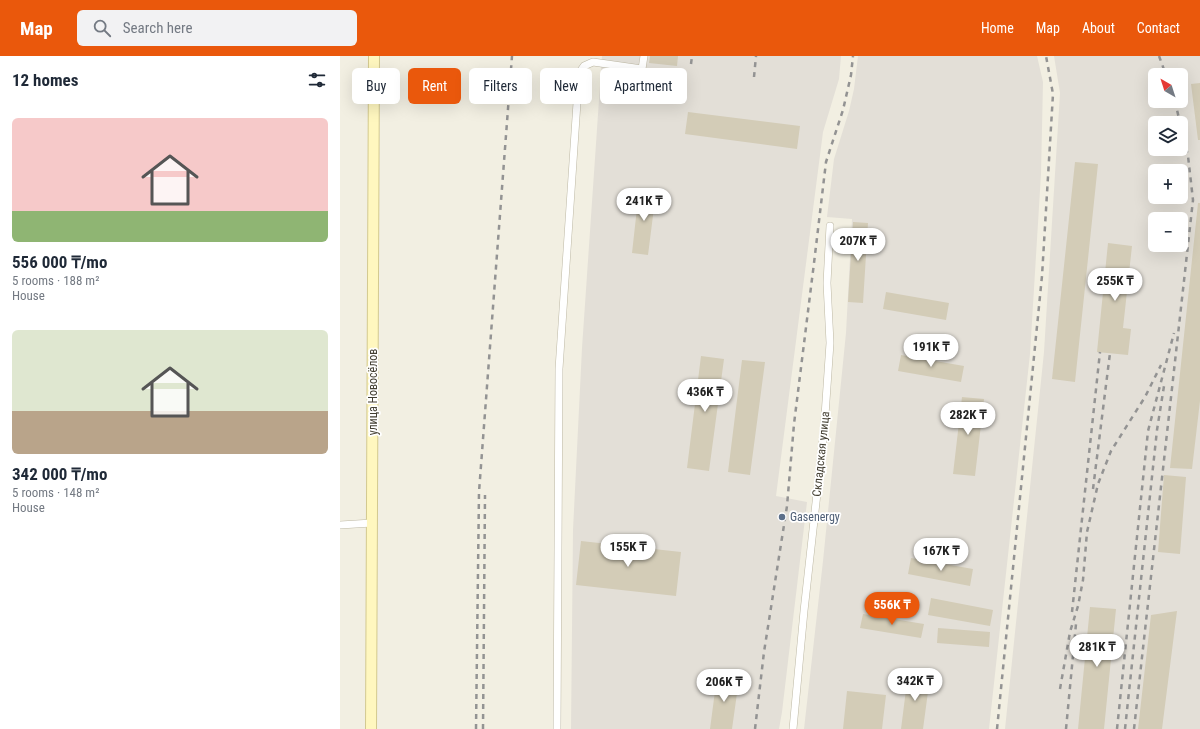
<!DOCTYPE html>
<html lang="en">
<head>
<meta charset="utf-8">
<style>
	:root { --surface:#fff; --page:#f2f2f3; --text:#1f2937; --muted:#747a83; --accent:#ea580c }
	body { margin:0; font-family:"Roboto Condensed",sans-serif; background:var(--page); color:var(--text); height:100vh; display:flex; flex-direction:column; font-size:15px; white-space:nowrap }
	* { box-sizing:border-box; margin:0 }
	p { font-size:13px; color:var(--muted) }
	.icon { flex:none; width:22px; height:22px; fill:none; stroke:currentColor; stroke-width:2; stroke-linecap:round; stroke-linejoin:round }
	.map { position:relative; flex:1; overflow:hidden }
	.panel { display:flex; flex-direction:column; background:var(--surface); width:340px }
	.panel>* { flex:none }
	.guide { position:absolute; left:12px; top:12px; width:380px; height:36px; display:flex; gap:8px }
	.needle { width:26px; rotate:321deg }
	.buttons { position:absolute; left:808px; top:12px; display:grid; gap:8px }
	.buttons a { display:grid; place-items:center; width:40px; height:40px; border-radius:6px; background:var(--surface); box-shadow:0 4px 16px #0002; font-size:20px }
	.price { position:absolute; translate:-50% -34px; padding:0 9px; border-radius:14px; background:#fff; color:#222; font-size:13px; line-height:26px; filter:drop-shadow(0 1px 2px #0008) }
	.price::after { content:''; position:absolute; left:50%; top:24px; width:12px; height:9px; margin-left:-6px; background:inherit; clip-path:polygon(0 0,100% 0,50% 100%) }
	.price.active { background:var(--accent); color:#fff }
	ul { padding:0; list-style:none }
	li { display:grid; align-content:center; gap:8px; height:212px; padding:0 12px }
	li span { display:grid; place-items:center; height:124px; border-radius:6px; color:#555 }
	li>.icon { margin-inline-start:auto }
	span .icon { width:72px; height:72px; fill:#fffc; stroke-width:1 }
	li b { font-size:17px }
	h2 { display:flex; justify-content:space-between; align-items:center; height:48px; padding:0 12px; font-size:17px }
	.tag { padding:0 14px; border-radius:6px; background:var(--surface); box-shadow:0 4px 16px #0002; font-size:14px; line-height:36px }
	.tag.active { background:var(--accent); color:#fff }
	header { display:flex; align-items:center; gap:24px; box-sizing:border-box; height:56px; padding:0 20px; background:var(--accent); color:#fff }
	header strong { font-size:19px }
	nav { display:flex; gap:22px; margin-inline-start:auto; font-size:14px }
	.search { width:280px; height:36px; background:var(--page); display:flex; align-items:center; gap:10px; box-sizing:border-box; padding:0 14px; border-radius:6px; color:var(--muted); font-size:15px }
	main { display:flex; flex:1; min-height:0 }
	.map>svg:first-child { display:block }
	.industrial { fill:#e3dfd7; fill-rule:evenodd }
	.building { fill:#d3ccb7 }
	.lines { fill:none; stroke-linecap:round; stroke-linejoin:round }
	.street-casing { stroke:#bdb8a4; stroke-width:8 }
	.secondary-casing { stroke:#d3c98f; stroke-width:12 }
	.street { stroke:#fff; stroke-width:7 }
	.secondary { stroke:#fff7bf; stroke-width:10 }
	.rail { stroke:#939393; stroke-width:2.5; stroke-dasharray:5 5; stroke-linecap:butt }
	.service-dot { fill:#5c6f8a; stroke:#fff; stroke-width:1.5 }
	.labels { text-anchor:middle; stroke-width:3.5; stroke-linejoin:round; paint-order:stroke }
	.street-label { font-size:12px; fill:#433f32; stroke:#fff }
	.service-label { font-size:12px; fill:#4e5e75; stroke:#fff; text-anchor:start }
</style>
</head>
<body>
<header>
<strong>Map</strong>
<div class="search"><svg class="icon" aria-label="search" viewBox="0 0 24 24"><circle cx="10" cy="10" r="6"/><path d="M15 15l6 6"/></svg>Search here</div>
<nav><a>Home</a><a>Map</a><a>About</a><a>Contact</a></nav>
</header>
<main>
<section class="panel">
<h2>12 homes<svg class="icon" aria-label="filters" viewBox="0 0 24 24"><path d="M4 7h16M4 17h16"/><circle cx="9" cy="7" r="2"/><circle cx="15" cy="17" r="2"/></svg></h2>
<ul>
<li><span style="background:linear-gradient(#f6c9c9 75%,#8fb573 0)"><svg class="icon" aria-label="home" viewBox="0 0 24 24"><path d="M3 11l9-7 9 7M6 9v11h12V9"/></svg></span><div><b>556 000 ₸/mo</b><p>5 rooms · 188 m²</p><p>House</p></div></li>
<li><span style="background:linear-gradient(#dfe7d0 65%,#b9a48a 0)"><svg class="icon" aria-label="home" viewBox="0 0 24 24"><path d="M3 11l9-7 9 7M6 9v11h12V9"/></svg></span><div><b>342 000 ₸/mo</b><p>5 rooms · 148 m²</p><p>House</p></div></li>
</ul>
</section>
<div class="map">
<svg width="860" height="673" viewBox="0 0 860 673">
	<rect width="100%" height="100%" fill="#f2efe2"/>
	<!-- industrial -->
	<path class="industrial" d="M 262,0 L 501,0 L 499,23 L 483,76 L 436,440 L 467,446 L 442,656 L 439,673 L 231,673 L 233,474 L 242,292 Z
		M 518,0 L 697,0 L 703,26 L 701,118 L 690,298 L 649,673 L 464,673 L 483,505 L 506,277 L 512,163 L 487,161 L 494,103 L 509,55 L 514,33 Z
		M 714,0 L 860,0 L 860,673 L 665,673 L 704,296 L 720,37 ZM 815,19 L 841,19 L 841,45 L 815,45 ZM 815,67 L 841,67 L 841,93 L 815,93 ZM 815,115 L 841,115 L 841,141 L 815,141 ZM 815,163 L 841,163 L 841,189 L 815,189 Z"/>
	<!-- building -->
	<path class="building" d="M 310,0 L 338,0 L 337,10 L 309,7 Z
		M 860,27 L 860,84 L 858,84 L 851,28 Z
		M 348,56 L 460,70 L 457,93 L 345,78 Z
		M 735,106 L 758,108 L 735,326 L 712,323 Z
		M 299,134 L 316,136 L 308,199 L 292,197 Z
		M 858,147 L 860,147 L 860,345 L 852,413 L 830,412 Z
		M 513,166 L 528,167 L 523,247 L 508,246 Z
		M 768,187 L 792,190 L 783,272 L 791,273 L 788,299 L 757,296 Z
		M 546,236 L 609,247 L 606,264 L 543,253 Z
		M 561,299 L 624,310 L 621,326 L 558,315 Z
		M 361,300 L 384,303 L 369,415 L 347,412 Z
		M 402,304 L 425,306 L 410,419 L 388,416 Z
		M 622,341 L 644,343 L 635,420 L 613,418 Z
		M 824,419 L 846,421 L 840,498 L 818,496 Z
		M 241,485 L 341,496 L 336,540 L 236,529 Z
		M 571,502 L 633,513 L 630,530 L 568,518 Z
		M 591,542 L 653,554 L 650,570 L 588,559 Z
		M 750,551 L 776,553 L 764,673 L 738,673 Z
		M 837,555 L 822,673 L 798,673 L 811,559 Z
		M 523,558 L 584,568 L 581,582 L 520,572 Z
		M 598,572 L 650,576 L 649,591 L 597,587 Z
		M 568,618 L 590,621 L 583,673 L 561,673 Z
		M 377,620 L 399,623 L 392,673 L 370,673 Z
		M 507,635 L 546,639 L 542,673 L 503,673 Z"/>
	<g class="lines">
		<!-- street casing -->
		<g class="street-casing">
			<path id="street" d="M 0,469 L 32,467
				M 217,673 L 219,313 L 239,17 L 244,10 L 253,6 L 302,13 L 304,0
				M 453,673 L 464,555 L 484,374 L 490,287 L 487,227 L 490,170"/>
		</g>
		<!-- secondary casing -->
		<g class="secondary-casing">
			<path id="secondary" d="M 31,673 L 34,0"/>
		</g>
		<!-- street -->
		<use href="#street" class="street"/>
		<!-- secondary -->
		<use href="#secondary" class="secondary"/>
		<!-- rail -->
		<path class="rail" d="M 819,0 L 826,19
			M 351,8 L 352,0
			M 414,21 L 416,0
			M 835,45 L 840,67
			M 753,433 L 770,297
			M 732,556 L 760,296
			M 720,633 L 730,576 L 738,550 L 743,524 L 747,476 L 758,428 L 771,395 L 805,341 L 821,309
			M 136,673 L 139,436 L 172,0
			M 143,673 L 145,439
			M 415,673 L 424,596 L 447,450 L 454,368 L 474,207 L 486,106 L 503,54 L 511,19 L 513,0
			M 657,673 L 702,220 L 713,38 L 706,0
			M 726,673 L 736,568
			M 777,673 L 808,375 L 834,277
			M 785,673 L 817,374 L 824,330
			M 794,673 L 853,144 L 848,100 L 841,70"/>
	</g>
	<!-- markers -->
	<circle class="service-dot" cx="442" cy="461" r="4"/>
	<g class="labels">
		<!-- street labels -->
		<g class="street-label">
			<text transform="translate(33 336) rotate(-90)" y="4">улица Новосёлов</text>
			<text transform="translate(481 398) rotate(-84)" y="4">Складская улица</text>
		</g>
		<!-- service labels -->
		<g class="service-label">
			<text x="450" y="465">Gasenergy</text>
		</g>
	</g>
</svg>
<div class="buttons">
<a><svg class="needle" viewBox="-14 -14 28 28"><path d="M0-13l5 13h-10z" fill="#e53935"/><path d="M0 13l5-13h-10z" fill="#747a83"/></svg></a>
<a><svg class="icon" aria-label="layers" viewBox="0 0 24 24"><path d="M12 4l9 5-9 5-9-5zM3 14l9 5 9-5"/></svg></a>
<a>+</a>
<a>−</a>
</div>
<b class="price" style="left:304px;top:166px">241K ₸</b>
<b class="price" style="left:518px;top:206px">207K ₸</b>
<b class="price" style="left:775px;top:246px">255K ₸</b>
<b class="price" style="left:591px;top:312px">191K ₸</b>
<b class="price" style="left:365px;top:357px">436K ₸</b>
<b class="price" style="left:628px;top:380px">282K ₸</b>
<b class="price" style="left:288px;top:512px">155K ₸</b>
<b class="price" style="left:601px;top:516px">167K ₸</b>
<b class="price active" style="left:552px;top:570px">556K ₸</b>
<b class="price" style="left:757px;top:612px">281K ₸</b>
<b class="price" style="left:575px;top:646px">342K ₸</b>
<b class="price" style="left:384px;top:647px">206K ₸</b>
<div class="guide">
<a class="tag">Buy</a>
<a class="tag active">Rent</a>
<a class="tag">Filters</a>
<a class="tag">New</a>
<a class="tag">Apartment</a>
</div>
</div>
</main>
</body>
</html>
